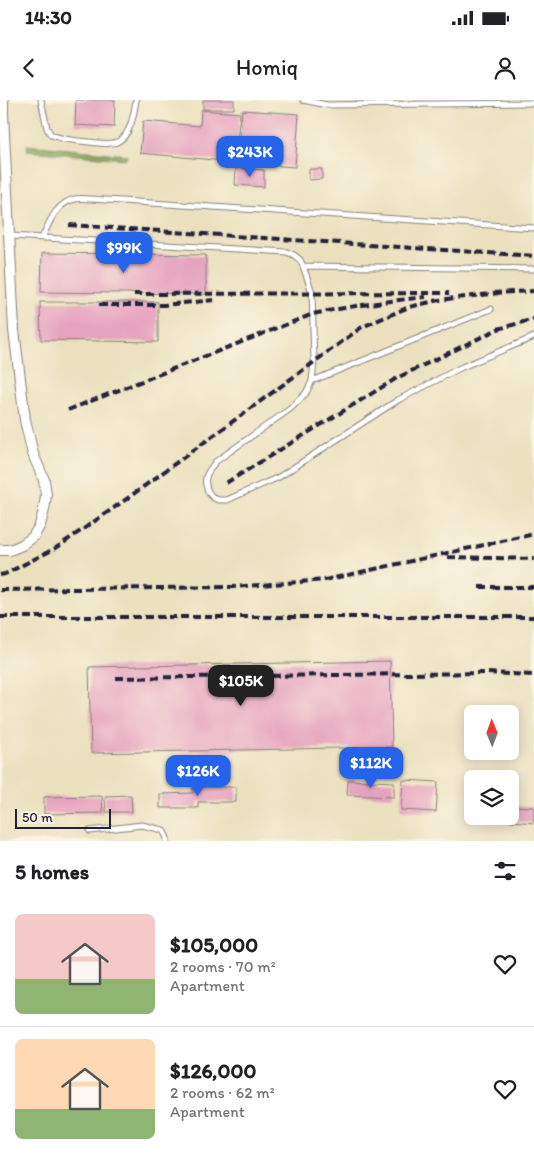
<!DOCTYPE html>
<html lang="en">
<head>
<meta charset="utf-8">
<style>
	:root { --surface:#fff; --page:#f2f2f2; --text:#202124; --muted:#757577; --line:#e0e0e0; --accent:#2563eb }
	body { margin:0; font-family:Itim,sans-serif; background:var(--page); color:var(--text); height:100vh; display:flex; flex-direction:column; font-size:19px; white-space:nowrap }
	* { box-sizing:border-box; margin:0 }
	p { font-size:16px; color:var(--muted) }
	.icon { flex:none; width:28px; height:28px; fill:none; stroke:currentColor; stroke-width:2; stroke-linecap:round; stroke-linejoin:round }
	.map { position:relative; height:741px; overflow:hidden }
	.panel { display:flex; flex-direction:column; background:var(--surface); flex:1 }
	.panel>* { flex:none }
	.needle { width:32px; rotate:359deg }
	.controls { position:absolute; left:464px; top:605px; display:grid; gap:10px }
	.controls a { display:grid; place-items:center; width:55px; height:55px; border-radius:8px; background:var(--surface); box-shadow:0 2px 12px #0003; font-size:25px }
	.scale { position:absolute; left:15px; bottom:12px; width:96px; box-sizing:border-box; padding-left:5px; border:2px solid #22223b; border-top:0; font-size:14px; line-height:18px; white-space:nowrap; color:#22223b; -webkit-text-stroke:4px #fcf5e5; paint-order:stroke }
	.price { position:absolute; translate:-50% -42px; padding:0 11px; border-radius:10px; background:var(--accent); color:#fff; font-size:16px; line-height:32px; filter:drop-shadow(0 1px 2px #0008) }
	.price::after { content:''; position:absolute; left:50%; top:30px; width:15px; height:11px; margin-left:-8px; background:inherit; clip-path:polygon(0 0,100% 0,50% 100%) }
	.price.current { background:#222; color:#fff }
	ul { padding:0; list-style:none }
	li { display:flex; align-items:center; gap:15px; height:125px; padding:0 15px }
	li+li { border-top:1px solid var(--line) }
	li span { display:grid; place-items:center; flex:none; width:140px; height:100px; border-radius:8px; color:#555 }
	li>.icon { margin-inline-start:auto }
	span .icon { width:60px; height:60px; fill:#fffc; stroke-width:1 }
	li b { font-size:21px }
	h2 { display:flex; justify-content:space-between; align-items:center; height:60px; padding:0 15px; font-size:21px }
	.status { display:flex; justify-content:space-between; align-items:center; height:35px; padding:0 25px; background:var(--surface); direction:ltr }
	.status svg { height:14px; fill:currentColor }
	header { display:flex; justify-content:space-between; align-items:center; height:65px; padding:0 15px; background:var(--surface); font-size:22px; font-weight:600 }
	.map>svg:first-child { display:block }
	.forest { fill:#93ac5f; stroke:#5a674d }
	.building { fill:#e6a3bf }
	.lines { fill:none; stroke-linecap:round; stroke-linejoin:round }
	.service-casing { stroke:#86827d; stroke-width:7 }
	.minor-casing { stroke:#86827d; stroke-width:12 }
	.service { stroke:#fff; stroke-width:5 }
	.minor { stroke:#fff; stroke-width:10 }
	.rail { stroke:#22223b; stroke-width:4; stroke-dasharray:8 4; stroke-linecap:butt }
</style>
</head>
<body>
<div class="status"><b>14:30</b><svg viewBox="0 0 49 12"><path d="M0 12V9h3v3zM5 12V6h3v6zM10 12V3h3v9zM15 12V0h3v12zM26 1h20v11H26zM47 4h2v5h-2z"/></svg></div>
<header><svg class="icon" aria-label="back" viewBox="0 0 24 24"><path d="M15 5l-7 7 7 7"/></svg>Homiq<svg class="icon" aria-label="person" viewBox="0 0 24 24"><circle cx="12" cy="8" r="4"/><path d="M4 21q1-7 8-7t8 7"/></svg></header>
<div class="map">
<svg width="534" height="741" viewBox="0 0 534 741">
	<rect width="100%" height="100%" fill="#fcf5e5"/>
	<filter id="ink" filterUnits="userSpaceOnUse"><feTurbulence type="fractalNoise" baseFrequency=".02" numOctaves="2"/><feDisplacementMap in="SourceGraphic" scale="10" xChannelSelector="R" yChannelSelector="G"/><feConvolveMatrix kernelMatrix="1 2 1 2 8 2 1 2 1" color-interpolation-filters="sRGB"/></filter>
	<filter id="wash" filterUnits="userSpaceOnUse"><feTurbulence type="fractalNoise" baseFrequency=".0096" numOctaves="4" result="noise"/><feDisplacementMap in="SourceGraphic" scale="20" xChannelSelector="R" yChannelSelector="G"/><feGaussianBlur stdDeviation="1.12" result="paint"/><feColorMatrix in="noise" values="0 0 0 0 0 0 0 0 0 0 0 0 0 0 0 0 0 1.4 0 .05"/><feComposite in="paint" operator="in"/></filter>
	<g filter="url(#wash)">
		<rect width="100%" height="100%" fill="#ebe1bf"/>
		<!-- forest -->
		<path class="forest" d="M 27,45 L 127,55 L 126,59 L 28,51 Z"/>
		<g id="blocks">
			<!-- building -->
			<path class="building" d="M 76,0 L 115,0 L 114,27 L 75,25 Z
				M 203,0 L 234,0 L 234,9 L 203,9 Z
				M 201,10 L 240,13 L 235,62 L 140,53 L 143,21 L 200,26 Z
				M 242,10 L 299,14 L 295,67 L 238,63 Z
				M 236,68 L 264,70 L 264,87 L 235,85 Z
				M 309,69 L 322,69 L 322,79 L 309,80 Z
				M 42,153 L 206,155 L 206,194 L 41,192 Z
				M 40,202 L 158,202 L 158,242 L 41,240 Z
				M 390,561 L 392,647 L 91,653 L 89,567 Z
				M 348,680 L 394,682 L 394,697 L 347,695 Z
				M 403,680 L 438,682 L 436,712 L 401,710 Z
				M 193,687 L 236,687 L 236,702 L 198,702 L 198,708 L 160,708 L 160,694 L 193,693 Z
				M 131,695 L 132,712 L 106,712 L 105,696 Z
				M 102,696 L 103,713 L 44,714 L 44,697 Z
				M 510,706 L 534,707 L 534,723 L 499,720 L 499,716 L 510,716 Z"/>
		</g>
	</g>
	<g filter="url(#ink)">
		<use href="#blocks" fill-opacity="0" stroke="#86827d" stroke-width="1"/>
		<g class="lines">
			<!-- service casing -->
			<g class="service-casing">
				<path id="service" d="M 41,0 L 47,28 L 51,35 C 64,40 75,41 89,42 C 98,43 109,45 117,42 C 131,36 134,13 136,0
					M 303,0 L 327,5 L 534,3
					M 10,136 L 287,152 L 294,155 L 300,160 L 303,166 L 312,192 L 314,262 L 312,281 L 306,293 L 290,309 L 215,362 C 212,367 208,371 206,377 C 204,386 209,398 219,400 C 221,400 226,400 227,400 L 279,377 L 398,300 L 462,267 L 534,237
					M 42,138 C 49,123 56,103 75,99 C 80,98 86,99 91,99 L 534,128
					M 303,166 L 534,169
					M 312,281 L 491,209
					M 90,731 L 142,725 L 163,730 L 167,738 L 167,741"/>
			</g>
			<!-- minor casing -->
			<g class="minor-casing">
				<path id="minor" d="M 0,450 L 10,450 L 22,445 L 33,437 L 40,425 L 44,410 L 46,395 L 44,380 L 33,354 L 25,320 L 14,230 L 3,14 L 3,0"/>
			</g>
			<!-- service -->
			<use href="#service" class="service"/>
			<!-- minor -->
			<use href="#minor" class="minor"/>
			<!-- rail -->
			<path class="rail" d="M 69,125 L 534,156
				M 493,193 L 534,191
				M 134,194 L 449,193
				M 99,205 L 164,205 L 214,200
				M 68,310 L 313,214 C 350,206 388,201 426,197
				M 226,383 L 397,278 L 498,229 L 534,219
				M 448,457 L 534,459
				M 0,475 L 5,474 L 56,448 L 128,398 L 362,227 L 409,207 L 439,200 L 499,193
				M 479,487 L 534,487
				M 0,490 L 233,487 L 325,480 L 534,434
				M 0,517 L 534,517
				M 116,578 L 485,573 L 534,575"/>
		</g>
	</g>
</svg>
<div class="controls">
<a><svg class="needle" viewBox="-14 -14 28 28"><path d="M0-13l5 13h-10z" fill="#e53935"/><path d="M0 13l5-13h-10z" fill="#757577"/></svg></a>
<a><svg class="icon" aria-label="layers" viewBox="0 0 24 24"><path d="M12 4l9 5-9 5-9-5zM3 14l9 5 9-5"/></svg></a>
</div>
<div class="scale">50 m</div>
<b class="price" style="left:250px;top:78px">$243K</b>
<b class="price" style="left:124px;top:174px">$99K</b>
<b class="price current" style="left:241px;top:607px">$105K</b>
<b class="price" style="left:371px;top:689px">$112K</b>
<b class="price" style="left:198px;top:697px">$126K</b>
</div>
<section class="panel">
<h2>5 homes<svg class="icon" aria-label="filters" viewBox="0 0 24 24"><path d="M4 7h16M4 17h16"/><circle cx="9" cy="7" r="2"/><circle cx="15" cy="17" r="2"/></svg></h2>
<ul>
<li><span style="background:linear-gradient(#f6c9c9 65%,#8fb573 0)"><svg class="icon" aria-label="home" viewBox="0 0 24 24"><path d="M3 11l9-7 9 7M6 9v11h12V9"/></svg></span><div><b>$105,000</b><p>2 rooms · 70 m²</p><p>Apartment</p></div><svg class="icon" aria-label="heart" viewBox="0 0 24 24"><path d="M12 20l-8-8c-3-5 5-10 8-4 3-6 11-1 8 4z"/></svg></li>
<li><span style="background:linear-gradient(#ffd9b3 70%,#8fb573 0)"><svg class="icon" aria-label="home" viewBox="0 0 24 24"><path d="M3 11l9-7 9 7M6 9v11h12V9"/></svg></span><div><b>$126,000</b><p>2 rooms · 62 m²</p><p>Apartment</p></div><svg class="icon" aria-label="heart" viewBox="0 0 24 24"><path d="M12 20l-8-8c-3-5 5-10 8-4 3-6 11-1 8 4z"/></svg></li>
</ul>
</section>
</body>
</html>
